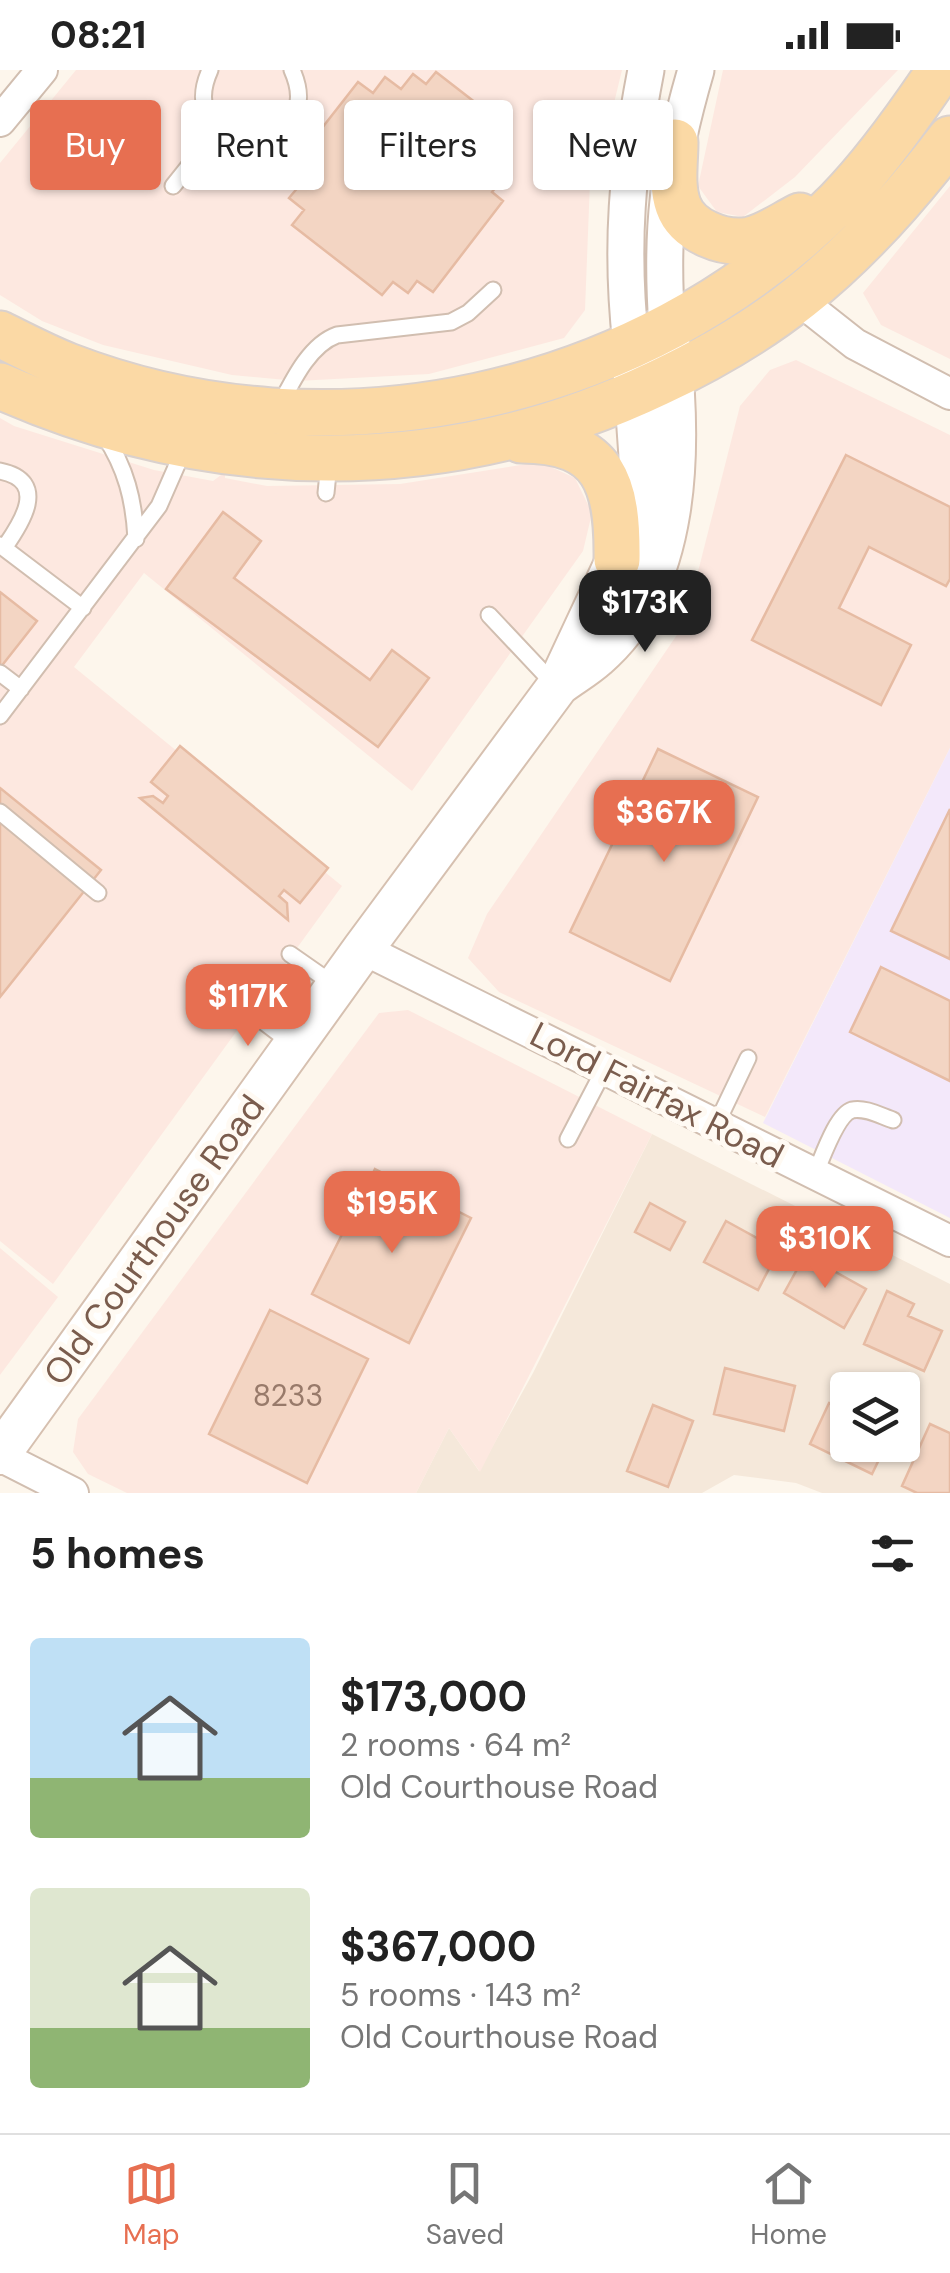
<!DOCTYPE html>
<html lang="en">
<head>
<meta charset="utf-8">
<style>
	:root { --surface:#fff; --page:#f2f2f2; --text:#222; --muted:#767676; --line:#e0e0e0; --accent:#e76f51 }
	body { margin:0; font-family:"DM Sans",sans-serif; background:var(--page); color:var(--text); height:100vh; display:flex; flex-direction:column; font-size:38px; white-space:nowrap }
	* { box-sizing:border-box; margin:0 }
	p { font-size:32px; color:var(--muted) }
	.icon { flex:none; width:55px; height:55px; fill:none; stroke:currentColor; stroke-width:2; stroke-linecap:round; stroke-linejoin:round }
	.map { position:relative; height:1423px; overflow:hidden }
	.panel { display:flex; flex-direction:column; background:var(--surface); flex:1 }
	.panel>* { flex:none }
	.hud { position:absolute; left:30px; top:30px; width:890px; height:90px; display:flex; gap:20px }
	.buttons { position:absolute; left:830px; top:1302px; display:grid; gap:20px }
	.buttons a { display:grid; place-items:center; width:90px; height:90px; border-radius:10px; background:var(--surface); box-shadow:0 2px 8px #0004; font-size:50px }
	.price { position:absolute; translate:-50% -85px; padding:0 22px; border-radius:20px; background:var(--accent); color:#fff; font-size:32px; line-height:65px; filter:drop-shadow(0 2px 5px #0008) }
	.price::after { content:''; position:absolute; left:50%; top:60px; width:30px; height:22px; margin-left:-15px; background:inherit; clip-path:polygon(0 0,100% 0,50% 100%) }
	.price.selected { background:#222; color:#fff }
	ul { padding:0; list-style:none }
	li { display:flex; align-items:center; gap:30px; height:250px; padding:0 30px }
	li span { display:grid; place-items:center; flex:none; width:280px; height:200px; border-radius:10px; color:#555 }
	li>.icon { margin-inline-start:auto }
	span .icon { width:120px; height:120px; fill:#fffc; stroke-width:1 }
	li b { font-size:42px }
	h2 { display:flex; justify-content:space-between; align-items:center; height:120px; padding:0 30px; font-size:42px }
	.tag { padding:0 35px; border-radius:10px; background:var(--surface); box-shadow:0 2px 8px #0004; font-size:35px; line-height:90px }
	.tag.selected { background:var(--accent); color:#fff }
	.status { display:flex; justify-content:space-between; align-items:center; height:70px; padding:0 50px; background:var(--surface); direction:ltr }
	.status svg { height:28px; fill:currentColor }
	.menu { display:flex; justify-content:space-around; align-items:center; height:140px; border-top:2px solid var(--line); background:var(--surface); font-size:28px; color:var(--muted) }
	.menu a { display:grid; justify-items:center; gap:5px }
	.menu .selected { color:var(--accent) }
	.map>svg:first-child { display:block }
	.residential { fill:#f5e8da; fill-rule:evenodd }
	.commercial { fill:#fde8e0 }
	.education { fill:#f3e8fa }
	.building { fill:#f3d5c3; stroke:#e6bba3; stroke-width:2.5 }
	.lines { fill:none; stroke-linecap:round; stroke-linejoin:round }
	.service-casing { stroke:#d1beb0; stroke-width:19 }
	.minor-casing { stroke:#d1beb0; stroke-width:34 }
	.tertiary-casing { stroke:#d1beb0; stroke-width:39 }
	.secondary-casing { stroke:#d6c0b0; stroke-width:44 }
	.primary-casing { stroke:#dad1cd; stroke-width:49 }
	.service { stroke:#fff; stroke-width:15 }
	.minor { stroke:#fff; stroke-width:30 }
	.tertiary { stroke:#fff; stroke-width:35 }
	.secondary { stroke:#fff; stroke-width:40 }
	.primary { stroke:#fbd9a5; stroke-width:45 }
	.labels { text-anchor:middle; stroke-width:10; stroke-linejoin:round; paint-order:stroke }
	.number-label { font-size:30px; fill:#987a6a }
	.street-label { font-size:35px; fill:#7a5c4d; stroke:#fffaf3 }
</style>
</head>
<body>
<div class="status"><b>08:21</b><svg viewBox="0 0 49 12"><path d="M0 12V9h3v3zM5 12V6h3v6zM10 12V3h3v9zM15 12V0h3v12zM26 1h20v11H26zM47 4h2v5h-2z"/></svg></div>
<div class="map">
<svg width="950" height="1423" viewBox="0 0 950 1423">
	<rect width="100%" height="100%" fill="#fdf6ec"/>
	<!-- residential -->
	<path class="residential" d="M 652,1064 L 950,1214 L 950,1423 L 822,1423 L 796,1413 L 734,1405 L 702,1423 L 416,1423 L 449,1358 L 479,1401 L 533,1303 ZM 848,1320 L 902,1320 L 902,1375 L 848,1375 Z"/>
	<!-- commercial -->
	<path class="commercial" d="M 76,0 L 622,0 L 601,87 L 591,86 L 585,240 L 564,268 L 429,304 L 297,311 L 232,305 L 103,275 L 42,251 L 0,225 L 0,93 Z
		M 723,0 L 898,0 L 795,107 L 743,147 L 717,142 L 698,116 Z
		M 950,116 L 950,289 L 881,255 L 863,223 Z
		M 796,290 L 950,365 L 950,678 L 765,1047 L 499,922 L 468,888 L 487,844 L 685,553 L 740,336 L 770,300 Z
		M 0,348 L 14,356 L 154,400 L 213,411 L 225,402 L 225,408 L 267,416 L 400,414 L 540,392 L 575,408 L 592,443 L 583,481 L 412,721 L 144,503 L 74,597 L 342,816 L 53,1214 L 0,1171 Z
		M 408,940 L 652,1064 L 480,1402 L 449,1358 L 416,1423 L 127,1423 L 88,1404 L 73,1382 L 78,1349 L 379,943 Z
		M 0,1178 L 58,1227 L 0,1305 Z"/>
	<!-- education -->
	<path class="education" d="M 950,678 L 950,1148 L 763,1053 Z"/>
	<!-- building -->
	<path class="building" d="M 436,2 L 494,47 L 482,62 L 502,78 L 489,95 L 504,107 L 492,122 L 503,131 L 433,222 L 417,211 L 408,223 L 393,212 L 382,225 L 292,155 L 304,140 L 289,128 L 300,115 L 286,104 L 358,12 L 373,23 L 385,7 L 401,19 L 413,4 L 426,14 Z
		M 846,385 L 950,437 L 950,509 L 946,516 L 869,477 L 839,538 L 911,575 L 881,635 L 752,570 Z
		M 223,442 L 261,471 L 234,508 L 370,610 L 392,580 L 429,608 L 378,677 L 166,519 Z
		M 0,522 L 37,551 L 0,598 Z
		M 180,676 L 328,798 L 300,833 L 284,820 L 279,826 L 287,833 L 288,850 L 140,728 L 153,726 L 163,733 L 168,726 L 151,712 Z
		M 658,679 L 758,727 L 670,911 L 570,862 Z
		M 0,718 L 101,800 L 0,927 Z
		M 950,739 L 950,889 L 891,861 Z
		M 881,897 L 950,931 L 950,1011 L 850,962 Z
		M 375,1099 L 471,1148 L 409,1273 L 312,1224 Z
		M 650,1133 L 685,1152 L 670,1180 L 635,1162 Z
		M 726,1151 L 757,1168 L 762,1159 L 784,1170 L 758,1220 L 704,1192 Z
		M 805,1185 L 866,1219 L 844,1258 L 784,1223 Z
		M 887,1221 L 914,1234 L 908,1246 L 942,1261 L 924,1301 L 864,1274 Z
		M 270,1240 L 368,1289 L 307,1413 L 209,1364 Z
		M 725,1298 L 795,1316 L 784,1361 L 714,1344 Z
		M 829,1333 L 848,1341 L 848,1375 L 886,1375 L 872,1404 L 810,1374 Z
		M 653,1335 L 693,1351 L 668,1417 L 627,1401 Z
		M 930,1354 L 950,1363 L 950,1423 L 917,1423 L 902,1416 Z"/>
	<g class="lines">
		<!-- service casing -->
		<g class="service-casing">
			<path id="service" d="M 210,0 C 170,89 332,89 292,0
				M 173,116 L 220,57
				M 279,337 C 292,312 309,275 337,265 L 451,252 L 468,243 L 493,220
				M 104,365 C 126,398 134,430 136,469
				M 0,401 C 50,411 21,454 4,478
				M 326,423 L 329,393
				M 0,475 L 83,538
				M 489,545 L 554,614
				M 0,603 L 21,619
				M 0,646 L 159,436 L 184,379
				M 0,742 L 98,823
				M 290,884 L 333,914
				M 214,914 L 294,975
				M 716,1055 L 748,988
				M 568,1069 L 605,998
				M 815,1104 C 822,1089 836,1045 852,1040 C 865,1037 881,1046 893,1050"/>
		</g>
		<!-- minor casing -->
		<g class="minor-casing">
			<path id="minor" d="M 0,51 L 42,0
				M 798,229 L 855,274 L 950,324
				M 363,879 L 950,1171
				M 0,1386 L 73,1423"/>
		</g>
		<!-- tertiary casing -->
		<g class="tertiary-casing">
			<path id="tertiary" d="M 667,257 C 660,158 668,96 696,0
				M 631,275 C 620,176 627,98 646,0"/>
		</g>
		<!-- secondary casing -->
		<g class="secondary-casing">
			<path id="secondary" d="M 560,614 C 572,605 586,597 597,587 C 682,514 681,377 670,277
				M 0,1384 L 363,879 L 557,617 L 636,448 L 641,408 L 633,294"/>
		</g>
		<!-- primary casing -->
		<g class="primary-casing">
			<path id="primary" d="M 675,72 C 675,92 671,115 678,135 C 687,161 724,175 750,170 C 767,166 784,154 800,146
				M 0,264 C 22,275 45,287 68,296 C 330,397 641,330 838,132 C 876,93 910,45 940,0
				M 0,316 C 214,411 446,414 658,313 C 707,290 756,262 800,227 C 857,182 906,127 950,69
				M 521,370 C 606,370 618,415 617,490"/>
		</g>
		<!-- service -->
		<use href="#service" class="service"/>
		<!-- minor -->
		<use href="#minor" class="minor"/>
		<!-- tertiary -->
		<use href="#tertiary" class="tertiary"/>
		<!-- secondary -->
		<use href="#secondary" class="secondary"/>
		<!-- primary -->
		<use href="#primary" class="primary"/>
	</g>
	<g class="labels">
		<!-- number labels -->
		<g class="number-label">
			<text x="288" y="1336">8233</text>
		</g>
		<!-- street labels -->
		<g class="street-label">
			<text transform="translate(657 1025) rotate(27)" y="12">Lord Fairfax Road</text>
			<text transform="translate(154 1170) rotate(-54)" y="12">Old Courthouse Road</text>
		</g>
	</g>
</svg>
<div class="buttons">
<a><svg class="icon" aria-label="layers" viewBox="0 0 24 24"><path d="M12 4l9 5-9 5-9-5zM3 14l9 5 9-5"/></svg></a>
</div>
<b class="price selected" style="left:645px;top:585px">$173K</b>
<b class="price" style="left:664px;top:795px">$367K</b>
<b class="price" style="left:248px;top:979px">$117K</b>
<b class="price" style="left:392px;top:1186px">$195K</b>
<b class="price" style="left:825px;top:1221px">$310K</b>
<div class="hud">
<a class="tag selected">Buy</a>
<a class="tag">Rent</a>
<a class="tag">Filters</a>
<a class="tag">New</a>
</div>
</div>
<section class="panel">
<h2>5 homes<svg class="icon" aria-label="filters" viewBox="0 0 24 24"><path d="M4 7h16M4 17h16"/><circle cx="9" cy="7" r="2"/><circle cx="15" cy="17" r="2"/></svg></h2>
<ul>
<li><span style="background:linear-gradient(#bfe0f5 70%,#8fb573 0)"><svg class="icon" aria-label="home" viewBox="0 0 24 24"><path d="M3 11l9-7 9 7M6 9v11h12V9"/></svg></span><div><b>$173,000</b><p>2 rooms · 64 m²</p><p>Old Courthouse Road</p></div></li>
<li><span style="background:linear-gradient(#dfe7d0 70%,#8fb573 0)"><svg class="icon" aria-label="home" viewBox="0 0 24 24"><path d="M3 11l9-7 9 7M6 9v11h12V9"/></svg></span><div><b>$367,000</b><p>5 rooms · 143 m²</p><p>Old Courthouse Road</p></div></li>
</ul>
</section>
<nav class="menu">
<a class="selected"><svg class="icon" aria-label="map" viewBox="0 0 24 24"><path d="M3 6l6-2 6 2 6-2v14l-6 2-6-2-6 2zM9 4v14M15 6v14"/></svg>Map</a>
<a><svg class="icon" aria-label="saved" viewBox="0 0 24 24"><path d="M7 4h10v16l-5-4-5 4z"/></svg>Saved</a>
<a><svg class="icon" aria-label="home" viewBox="0 0 24 24"><path d="M3 11l9-7 9 7M6 9v11h12V9"/></svg>Home</a>
</nav>
</body>
</html>
